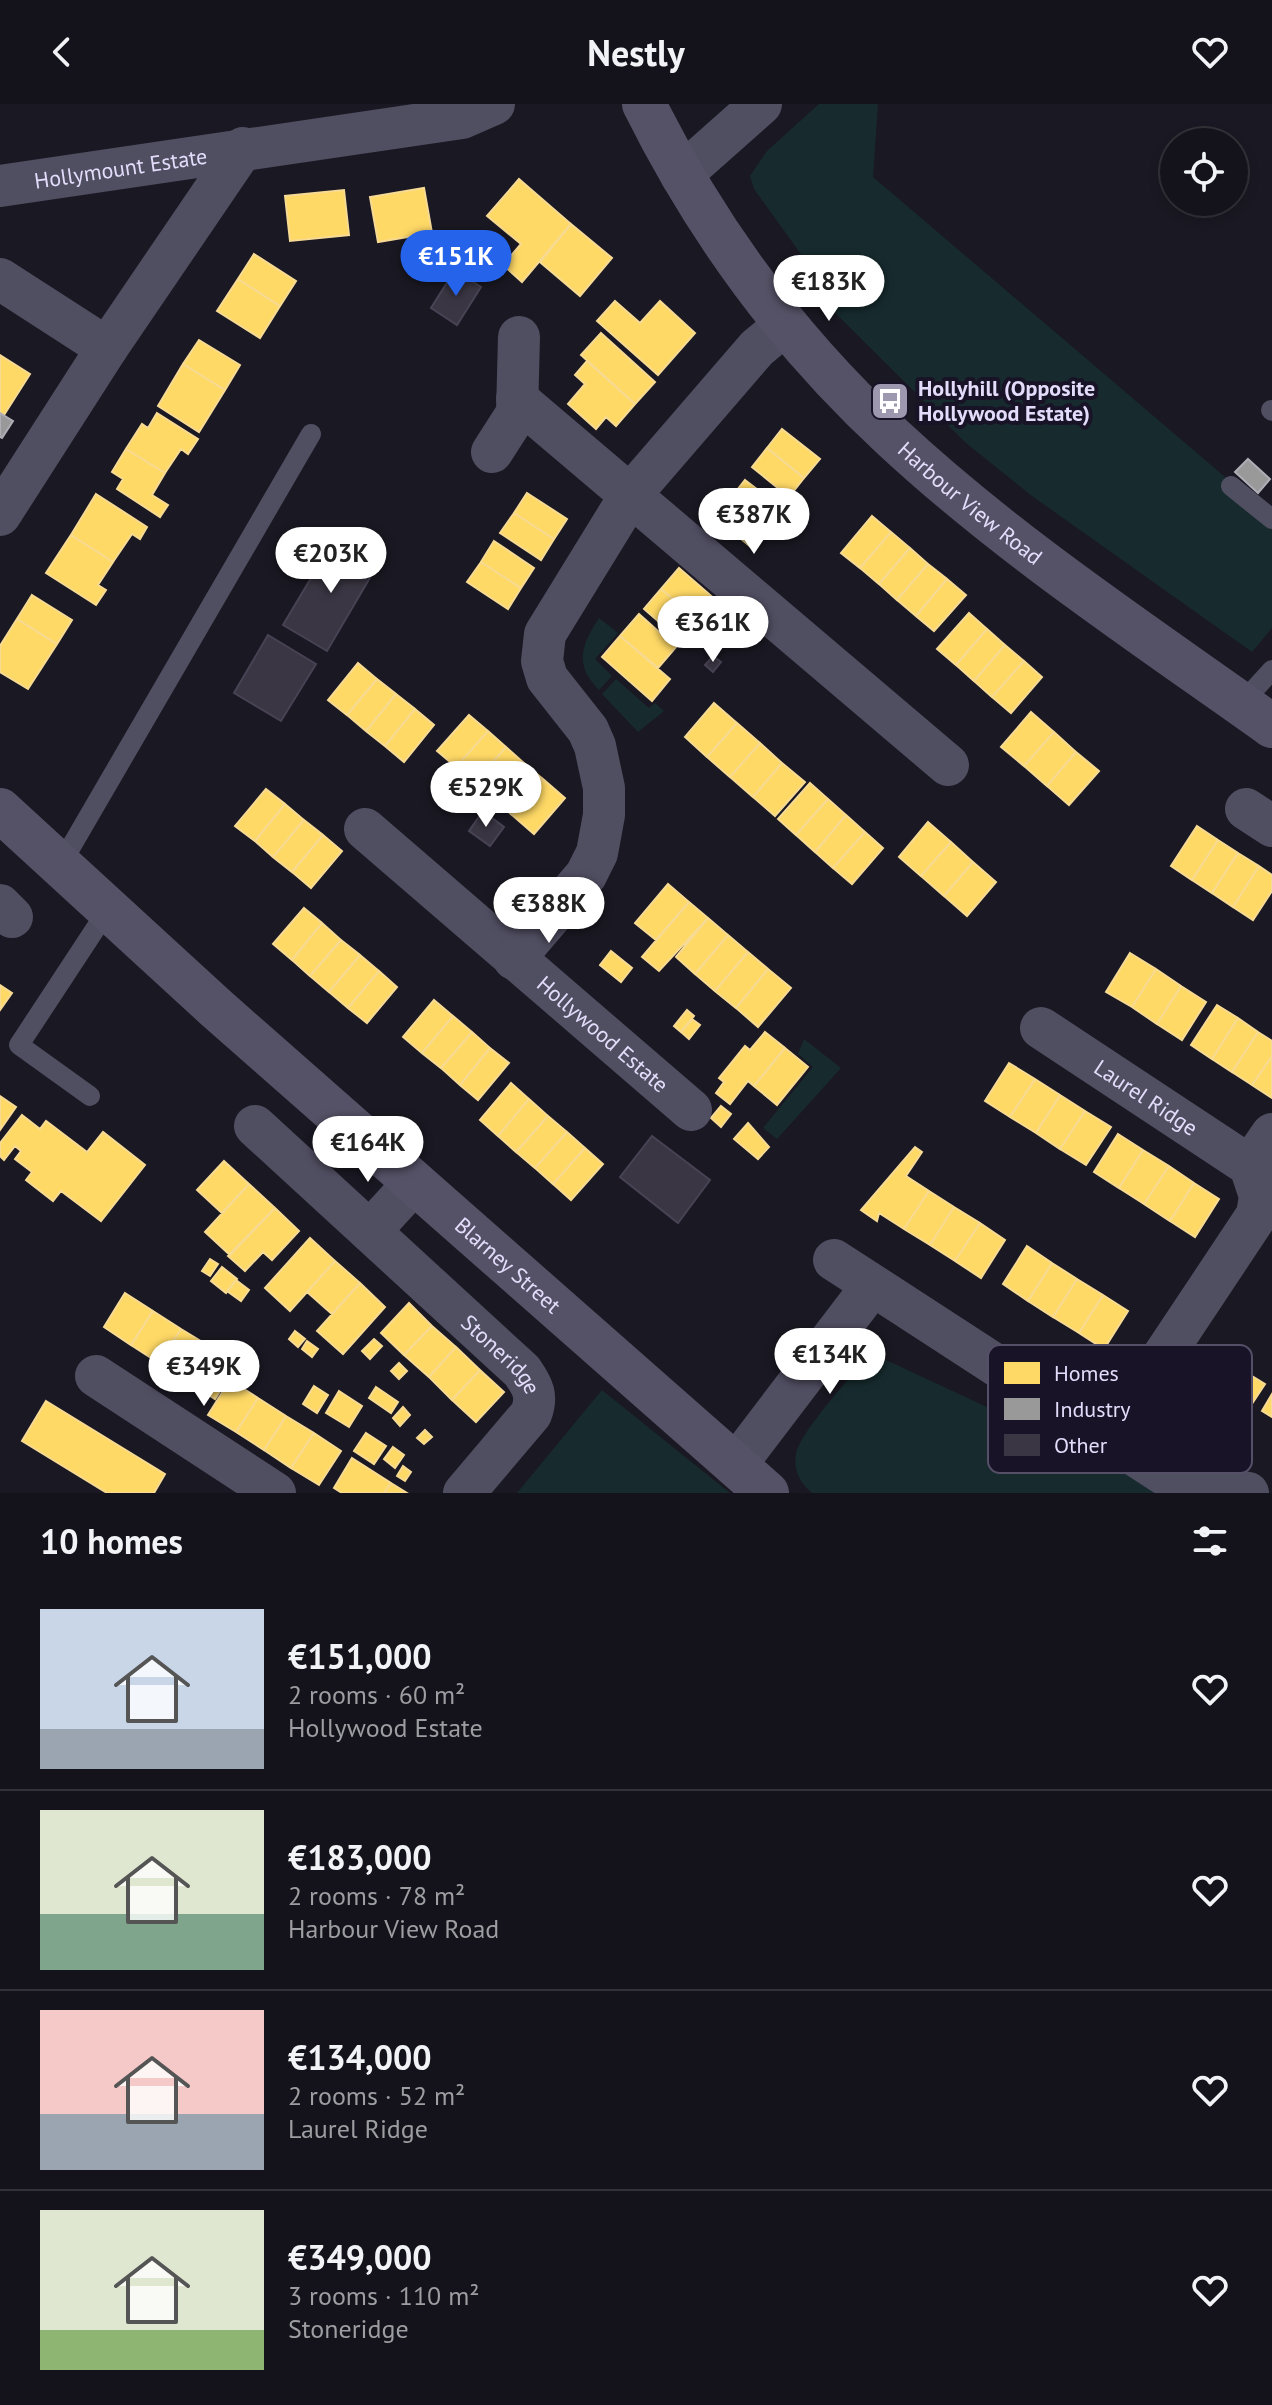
<!DOCTYPE html>
<html lang="en">
<head>
<meta charset="utf-8">
<style>
	:root { --surface:#14121a; --page:#212027; --text:#f1f3f6; --muted:#9d9ea2; --line:#333239; --accent:#2563eb }
	body { margin:0; font-family:"PT Sans",sans-serif; background:var(--page); color:var(--text); height:100vh; display:flex; flex-direction:column; font-size:30px; white-space:nowrap }
	* { box-sizing:border-box; margin:0 }
	p { font-size:26px; color:var(--muted) }
	.icon { flex:none; width:44px; height:44px; fill:none; stroke:currentColor; stroke-width:2; stroke-linecap:round; stroke-linejoin:round }
	.map { position:relative; height:1389px; overflow:hidden }
	.panel { display:flex; flex-direction:column; background:var(--surface); flex:1 }
	.panel>* { flex:none }
	.buttons { position:absolute; left:1160px; top:24px; display:grid; gap:16px }
	.buttons a { display:grid; place-items:center; width:88px; height:88px; border-radius:50%; background:var(--surface); box-shadow:0 4px 12px #0003,0 0 0 2px var(--line); font-size:40px }
	.price { position:absolute; translate:-50% -68px; padding:0 18px; border-radius:28px; background:#fff; color:#222; font-size:26px; line-height:52px; filter:drop-shadow(0 2px 4px #0008) }
	.price::after { content:''; position:absolute; left:50%; top:48px; width:24px; height:18px; margin-left:-12px; background:inherit; clip-path:polygon(0 0,100% 0,50% 100%) }
	.price.on { background:var(--accent); color:#fff }
	ul { padding:0; list-style:none }
	li { display:flex; align-items:center; gap:24px; height:200px; padding:0 40px }
	li+li { border-top:2px solid var(--line) }
	li span { display:grid; place-items:center; flex:none; width:224px; height:160px; border-radius:0px; color:#555 }
	li>.icon { margin-inline-start:auto }
	span .icon { width:96px; height:96px; fill:#fffc; stroke-width:1 }
	li b { font-size:34px }
	h2 { display:flex; justify-content:space-between; align-items:center; height:96px; padding:0 40px; font-size:34px }
	header { display:flex; justify-content:space-between; align-items:center; height:104px; padding:0 40px; background:var(--surface); font-size:36px; font-weight:600 }
	.map>svg:first-child { display:block }
	.green { fill:#172b2e }
	.homes { fill:#ffd966; stroke:#f7da93; stroke-width:2 }
	.industry { fill:#999; stroke:#afadb6; stroke-width:2 }
	.building { fill:#3a3643; stroke:#484354; stroke-width:2 }
	.lines { fill:none; stroke-linecap:round; stroke-linejoin:round }
	.lane { stroke:#504e61; stroke-width:20 }
	.street { stroke:#504e61; stroke-width:42 }
	.secondary { stroke:#555267; stroke-width:44 }
	.labels { text-anchor:middle; stroke-width:8; stroke-linejoin:round; paint-order:stroke }
	.street-label { font-size:22px; fill:#e3dcfb; stroke:#181327 }
	.poi-label { font-size:22px; font-weight:bold; fill:#e3dcfb; stroke:#181327; text-anchor:start }
	.key { fill:#181327; stroke:#554f67; stroke-width:2 }
	.key-label { font-size:22px; fill:#e3dcfb }
</style>
</head>
<body>
<header><svg class="icon" aria-label="back" viewBox="0 0 24 24"><path d="M15 5l-7 7 7 7"/></svg>Nestly<svg class="icon" aria-label="heart" viewBox="0 0 24 24"><path d="M12 20l-8-8c-3-5 5-10 8-4 3-6 11-1 8 4z"/></svg></header>
<div class="map">
<svg width="1272" height="1389" viewBox="0 0 1272 1389">
	<rect width="100%" height="100%" fill="#1a1822"/>
	<!-- green -->
	<path class="green" d="M 819,0 L 878,0 L 873,73 L 1272,413 L 1272,524 L 1252,548 L 1032,392 L 966,339 L 814,188 L 821,178 L 754,85 L 750,72 L 767,47 Z
		M 599,514 L 618,529 L 595,555 L 612,572 L 599,586 C 574,560 581,542 599,514 Z
		M 616,575 L 649,604 L 655,599 L 664,607 L 638,628 L 602,590 Z
		M 804,935 L 841,964 L 777,1035 L 763,1024 L 813,963 L 798,950 Z
		M 871,1249 L 1171,1389 L 812,1389 C 800,1379 793,1366 796,1350 C 800,1328 854,1269 871,1249 Z
		M 602,1286 L 730,1389 L 517,1389 Z"/>
	<!-- homes -->
	<path class="homes" d="M 519,75 L 571,120 L 522,178 L 503,161 L 521,140 L 487,112 Z
		M 424,84 L 432,129 L 378,138 L 370,93 Z
		M 344,86 L 349,131 L 290,137 L 285,92 Z
		M 571,120 L 612,154 L 580,192 L 540,158 Z
		M 254,150 L 296,177 L 280,202 L 238,175 Z
		M 238,175 L 280,202 L 260,234 L 217,207 Z
		M 615,197 L 640,219 L 660,197 L 695,229 L 658,271 L 597,217 Z
		M 601,229 L 655,278 L 635,300 L 581,251 Z
		M 199,236 L 240,261 L 225,286 L 183,260 Z
		M 0,251 L 30,270 L 4,311 L 0,309 Z
		M 587,257 L 635,300 L 616,322 L 606,313 L 596,325 L 568,300 L 585,280 L 575,271 Z
		M 183,260 L 225,286 L 199,328 L 158,302 Z
		M 157,309 L 198,335 L 188,350 L 181,345 L 165,369 L 126,345 L 142,320 L 148,324 Z
		M 782,325 L 820,355 L 804,374 L 767,344 Z
		M 767,344 L 804,374 L 789,393 L 752,363 Z
		M 126,345 L 165,369 L 152,391 L 168,401 L 160,413 L 117,385 L 123,375 L 112,368 Z
		M 745,376 L 783,405 L 767,424 L 730,395 Z
		M 527,389 L 567,415 L 554,435 L 514,409 Z
		M 96,390 L 147,423 L 140,435 L 132,430 L 113,458 L 71,431 Z
		M 730,395 L 767,424 L 752,444 L 715,413 Z
		M 514,409 L 554,435 L 541,456 L 500,429 Z
		M 872,412 L 891,428 L 860,464 L 841,449 Z
		M 891,428 L 910,444 L 879,480 L 860,464 Z
		M 71,431 L 113,458 L 98,481 L 106,486 L 96,501 L 46,469 Z
		M 494,437 L 534,464 L 521,484 L 481,458 Z
		M 910,444 L 928,460 L 897,496 L 879,480 Z
		M 481,458 L 521,484 L 508,505 L 467,478 Z
		M 928,460 L 947,475 L 916,512 L 897,496 Z
		M 679,464 L 716,496 L 699,517 L 661,485 Z
		M 947,475 L 966,491 L 934,527 L 916,512 Z
		M 661,485 L 699,517 L 681,537 L 644,505 Z
		M 32,491 L 72,516 L 57,540 L 17,515 Z
		M 969,509 L 987,525 L 956,561 L 937,545 Z
		M 639,510 L 676,543 L 658,564 L 620,532 Z
		M 17,515 L 57,540 L 28,585 L 0,568 L 0,542 Z
		M 987,525 L 1005,541 L 974,577 L 956,561 Z
		M 620,532 L 670,575 L 652,597 L 602,553 Z
		M 1005,541 L 1024,557 L 992,593 L 974,577 Z
		M 1024,557 L 1042,573 L 1011,609 L 992,593 Z
		M 358,559 L 377,575 L 347,611 L 328,596 Z
		M 377,575 L 396,590 L 366,627 L 347,611 Z
		M 396,590 L 415,605 L 385,642 L 366,627 Z
		M 714,599 L 737,619 L 707,653 L 685,633 Z
		M 415,605 L 434,621 L 404,658 L 385,642 Z
		M 1031,608 L 1054,628 L 1024,662 L 1001,643 Z
		M 469,611 L 488,627 L 456,663 L 437,647 Z
		M 737,619 L 760,639 L 730,673 L 707,653 Z
		M 488,627 L 506,643 L 474,679 L 456,663 Z
		M 1054,628 L 1076,648 L 1047,682 L 1024,662 Z
		M 760,639 L 782,659 L 753,693 L 730,673 Z
		M 506,643 L 524,659 L 493,695 L 474,679 Z
		M 1076,648 L 1099,667 L 1069,701 L 1047,682 Z
		M 524,659 L 543,675 L 512,711 L 493,695 Z
		M 782,659 L 805,678 L 775,712 L 753,693 Z
		M 543,675 L 565,694 L 534,730 L 512,711 Z
		M 810,679 L 828,695 L 796,731 L 778,715 Z
		M 266,685 L 285,700 L 255,737 L 235,722 Z
		M 828,695 L 846,711 L 815,748 L 796,731 Z
		M 285,700 L 304,716 L 273,753 L 255,737 Z
		M 846,711 L 865,728 L 833,764 L 815,748 Z
		M 304,716 L 323,731 L 292,768 L 273,753 Z
		M 928,718 L 951,738 L 921,772 L 899,753 Z
		M 1197,722 L 1218,736 L 1192,776 L 1171,762 Z
		M 865,728 L 883,744 L 852,780 L 833,764 Z
		M 323,731 L 342,747 L 311,784 L 292,768 Z
		M 1218,736 L 1238,749 L 1212,789 L 1192,776 Z
		M 951,738 L 973,758 L 944,792 L 921,772 Z
		M 1238,749 L 1259,762 L 1233,803 L 1212,789 Z
		M 973,758 L 996,778 L 967,812 L 944,792 Z
		M 1259,762 L 1272,771 L 1272,787 L 1253,816 L 1233,803 Z
		M 668,780 L 689,798 L 656,836 L 635,819 Z
		M 689,798 L 708,814 L 659,867 L 642,853 Z
		M 304,804 L 322,819 L 292,856 L 273,840 Z
		M 708,814 L 728,831 L 695,870 L 676,853 Z
		M 322,819 L 341,836 L 310,872 L 292,856 Z
		M 728,831 L 748,848 L 715,887 L 695,870 Z
		M 341,836 L 360,851 L 329,888 L 310,872 Z
		M 611,847 L 632,864 L 621,878 L 600,861 Z
		M 748,848 L 768,865 L 736,904 L 715,887 Z
		M 1130,849 L 1156,865 L 1132,903 L 1106,888 Z
		M 360,851 L 379,867 L 348,904 L 329,888 Z
		M 768,865 L 791,884 L 758,923 L 736,904 Z
		M 1156,865 L 1181,882 L 1157,920 L 1132,903 Z
		M 379,867 L 397,883 L 367,919 L 348,904 Z
		M 0,881 L 12,889 L 0,906 Z
		M 1181,882 L 1206,898 L 1182,936 L 1157,920 Z
		M 434,896 L 453,912 L 422,949 L 403,933 Z
		M 1217,901 L 1238,914 L 1212,955 L 1191,941 Z
		M 687,906 L 694,912 L 681,928 L 674,922 Z
		M 453,912 L 472,928 L 441,964 L 422,949 Z
		M 1238,914 L 1258,928 L 1232,968 L 1212,955 Z
		M 692,915 L 700,921 L 689,935 L 681,928 Z
		M 472,928 L 490,944 L 460,981 L 441,964 Z
		M 765,928 L 785,944 L 754,982 L 748,977 L 730,1000 L 716,989 L 724,978 L 719,974 L 745,942 L 750,946 Z
		M 1258,928 L 1272,937 L 1272,952 L 1252,981 L 1232,968 Z
		M 490,944 L 509,959 L 478,996 L 460,981 Z
		M 785,944 L 808,963 L 777,1001 L 754,982 Z
		M 1272,952 L 1272,994 L 1252,981 Z
		M 1009,959 L 1035,975 L 1010,1013 L 985,997 Z
		M 1035,975 L 1060,991 L 1036,1029 L 1010,1013 Z
		M 511,979 L 529,995 L 498,1032 L 480,1016 Z
		M 1060,991 L 1085,1007 L 1060,1045 L 1036,1029 Z
		M 0,992 L 16,1003 L 0,1026 Z
		M 529,995 L 548,1012 L 516,1048 L 498,1032 Z
		M 721,1002 L 731,1010 L 721,1023 L 711,1014 Z
		M 1085,1007 L 1111,1023 L 1086,1061 L 1060,1045 Z
		M 22,1011 L 40,1025 L 46,1017 L 87,1048 L 103,1028 L 145,1061 L 101,1117 L 61,1087 L 53,1097 L 26,1076 L 32,1068 L 15,1055 L 21,1047 L 15,1042 L 4,1056 L 0,1052 L 0,1039 Z
		M 548,1012 L 567,1028 L 535,1064 L 516,1048 Z
		M 748,1019 L 769,1043 L 758,1055 L 734,1035 Z
		M 567,1028 L 585,1044 L 553,1080 L 535,1064 Z
		M 1118,1030 L 1143,1046 L 1119,1084 L 1094,1068 Z
		M 915,1043 L 922,1048 L 906,1072 L 929,1087 L 904,1125 L 879,1109 L 877,1117 L 861,1106 Z
		M 585,1044 L 603,1060 L 571,1096 L 553,1080 Z
		M 1143,1046 L 1169,1062 L 1144,1100 L 1119,1084 Z
		M 224,1057 L 249,1080 L 222,1109 L 197,1086 Z
		M 1169,1062 L 1194,1079 L 1170,1117 L 1144,1100 Z
		M 1194,1079 L 1219,1095 L 1195,1133 L 1170,1117 Z
		M 249,1080 L 275,1104 L 230,1151 L 205,1128 Z
		M 929,1087 L 954,1103 L 930,1141 L 904,1125 Z
		M 954,1103 L 980,1119 L 955,1157 L 930,1141 Z
		M 275,1104 L 299,1127 L 272,1156 L 263,1148 L 245,1167 L 228,1152 Z
		M 980,1119 L 1005,1136 L 981,1174 L 955,1157 Z
		M 310,1134 L 335,1157 L 290,1207 L 265,1184 Z
		M 1027,1142 L 1052,1159 L 1028,1197 L 1003,1180 Z
		M 210,1155 L 218,1160 L 210,1172 L 202,1167 Z
		M 335,1157 L 360,1179 L 332,1210 L 307,1188 Z
		M 1052,1159 L 1077,1175 L 1053,1213 L 1028,1197 Z
		M 222,1163 L 237,1175 L 226,1189 L 211,1177 Z
		M 1077,1175 L 1103,1191 L 1079,1229 L 1053,1213 Z
		M 236,1176 L 249,1186 L 241,1197 L 227,1187 Z
		M 360,1179 L 385,1203 L 343,1250 L 317,1227 Z
		M 125,1189 L 153,1207 L 131,1241 L 104,1223 Z
		M 1103,1191 L 1128,1207 L 1104,1245 L 1079,1229 Z
		M 409,1199 L 432,1222 L 404,1251 L 381,1229 Z
		M 153,1207 L 181,1225 L 159,1259 L 131,1241 Z
		M 432,1222 L 456,1243 L 429,1273 L 404,1251 Z
		M 181,1225 L 209,1242 L 187,1277 L 159,1259 Z
		M 295,1227 L 305,1235 L 298,1243 L 289,1235 Z
		M 374,1235 L 382,1242 L 370,1255 L 362,1247 Z
		M 307,1237 L 318,1245 L 312,1253 L 302,1245 Z
		M 209,1242 L 237,1260 L 215,1295 L 187,1277 Z
		M 456,1243 L 480,1266 L 452,1296 L 429,1273 Z
		M 399,1259 L 407,1267 L 399,1275 L 391,1267 Z
		M 1239,1264 L 1265,1280 L 1240,1318 L 1215,1302 Z
		M 480,1266 L 504,1288 L 476,1318 L 452,1296 Z
		M 230,1276 L 258,1294 L 236,1328 L 208,1311 Z
		M 314,1282 L 328,1291 L 317,1309 L 303,1300 Z
		M 376,1283 L 398,1298 L 391,1309 L 369,1294 Z
		M 339,1287 L 362,1302 L 349,1323 L 326,1309 Z
		M 1272,1290 L 1272,1313 L 1262,1307 Z
		M 258,1294 L 286,1312 L 264,1346 L 236,1328 Z
		M 46,1297 L 165,1370 L 154,1389 L 107,1389 L 22,1337 Z
		M 403,1303 L 410,1311 L 400,1322 L 393,1314 Z
		M 286,1312 L 314,1329 L 291,1364 L 264,1346 Z
		M 425,1326 L 432,1333 L 424,1340 L 417,1334 Z
		M 314,1329 L 341,1347 L 319,1381 L 291,1364 Z
		M 366,1329 L 386,1342 L 374,1360 L 354,1347 Z
		M 393,1343 L 404,1351 L 395,1364 L 384,1355 Z
		M 352,1354 L 391,1379 L 384,1389 L 342,1389 L 334,1384 Z
		M 403,1362 L 411,1368 L 405,1377 L 397,1372 Z
		M 391,1379 L 407,1389 L 384,1389 Z"/>
	<!-- industry -->
	<path class="industry" d="M 0,309 L 13,317 L 2,334 L 0,333 Z
		M 1248,355 L 1270,375 L 1258,389 L 1235,368 Z"/>
	<!-- building -->
	<path class="building" d="M 455,166 L 481,183 L 457,221 L 431,204 Z
		M 335,434 L 378,460 L 327,547 L 283,521 Z
		M 737,514 L 744,520 L 730,538 L 723,532 Z
		M 268,531 L 316,560 L 281,617 L 234,589 Z
		M 713,552 L 721,558 L 713,568 L 705,561 Z
		M 483,707 L 504,723 L 490,742 L 469,727 Z
		M 652,1032 L 710,1076 L 678,1119 L 620,1073 Z"/>
	<g class="lines">
		<!-- lane -->
		<path class="lane" d="M 1271,306 L 1272,307
			M 1231,382 L 1272,415
			M 1241,600 L 1272,566
			M 61,760 L 311,330
			M 90,992 L 19,941 L 109,804"/>
		<!-- street -->
		<g class="street">
			<path d="M 681,71 L 761,0"/>
			<path id="s1" d="M 0,82 L 462,14 L 494,0"/>
			<path d="M 0,175 L 107,244 L 0,411"/>
			<path d="M 107,244 L 243,44"/>
			<path d="M 517,295 L 948,661"/>
			<path d="M 492,348 L 517,309 L 519,233"/>
			<path d="M 1246,705 L 1272,722"/>
			<path id="s2" d="M 365,725 L 691,1006"/>
			<path d="M 0,801 L 12,813"/>
			<path d="M 514,855 L 586,771 L 597,749 L 604,711 L 604,684 L 595,642 L 588,626 L 547,574 L 542,557 L 545,530 L 631,390 L 757,244 L 786,220"/>
			<path id="s3" d="M 1041,924 L 1250,1062 L 1260,1092 L 1257,1111 L 1108,1335"/>
			<path id="s4" d="M 255,1022 L 522,1267 C 533,1283 538,1292 531,1310 L 464,1389"/>
			<path d="M 1250,1062 L 1272,1030"/>
			<path d="M 370,1127 L 415,1078"/>
			<path d="M 834,1156 L 1173,1376 L 1248,1389"/>
			<path d="M 96,1272 L 275,1389"/>
			<path d="M 735,1362 L 872,1182"/>
		</g>
		<!-- secondary -->
		<g class="secondary">
			<path id="s5" d="M 644,0 C 706,125 789,238 892,333 C 1008,441 1143,530 1272,622"/>
			<path id="s6" d="M 0,706 L 216,904 L 767,1389"/>
		</g>
	</g>
	<!-- icons -->
	<defs>
		<g id="bus-square" transform="scale(2)"><rect x="-9" y="-9" width="18" height="18" rx="4" fill="#9d97af" stroke="#181327"/><path d="M-5-6H5V4H4V6H2V4H-2V6H-4V4H-5ZM-3.5-4V0h7V-4ZM-3.5 1.2v1.5H-2V1.2ZM2 1.2v1.5H3.5V1.2Z" fill="#fff"/></g>
	</defs>
	<g fill-rule="evenodd">
		<use href="#bus-square" x="890" y="297"/>
	</g>
	<g class="labels">
		<!-- street labels -->
		<g class="street-label">
			<text dy="8" stroke="none"><textPath href="#s1" startOffset="122">Hollymount Estate</textPath></text>
			<text dy="8" stroke="none"><textPath href="#s5" startOffset="520">Harbour View Road</textPath></text>
			<text dy="8" stroke="none"><textPath href="#s2" startOffset="314">Hollywood Estate</textPath></text>
			<text dy="8" stroke="none"><textPath href="#s3" startOffset="126">Laurel Ridge</textPath></text>
			<text dy="8" stroke="none"><textPath href="#s6" startOffset="682">Blarney Street</textPath></text>
			<text dy="8" stroke="none"><textPath href="#s4" startOffset="336">Stoneridge</textPath></text>
		</g>
		<!-- poi labels -->
		<g class="poi-label">
			<text x="918" y="292">Hollyhill (Opposite<tspan x="918" dy="25">Hollywood Estate)</tspan></text>
		</g>
	</g>
	<!-- legend -->
	<rect x="988" y="1241" width="264" height="128" rx="12" class="key"/>
	<rect x="1004" y="1258" width="36" height="22" fill="#ffd966"/>
	<rect x="1004" y="1294" width="36" height="22" fill="#999"/>
	<rect x="1004" y="1330" width="36" height="22" fill="#3a3643"/>
	<g class="key-label">
		<text x="1054" y="1277">Homes</text>
		<text x="1054" y="1313">Industry</text>
		<text x="1054" y="1349">Other</text>
	</g>
</svg>
<div class="buttons">
<a><svg class="icon" aria-label="locate" viewBox="0 0 24 24"><circle cx="12" cy="12" r="6"/><path d="M12 2v4M12 18v4M2 12h4M18 12h4"/></svg></a>
</div>
<b class="price on" style="left:456px;top:194px">€151K</b>
<b class="price" style="left:829px;top:219px">€183K</b>
<b class="price" style="left:754px;top:452px">€387K</b>
<b class="price" style="left:331px;top:491px">€203K</b>
<b class="price" style="left:713px;top:560px">€361K</b>
<b class="price" style="left:486px;top:725px">€529K</b>
<b class="price" style="left:549px;top:841px">€388K</b>
<b class="price" style="left:368px;top:1080px">€164K</b>
<b class="price" style="left:830px;top:1292px">€134K</b>
<b class="price" style="left:204px;top:1304px">€349K</b>
</div>
<section class="panel">
<h2>10 homes<svg class="icon" aria-label="filters" viewBox="0 0 24 24"><path d="M4 7h16M4 17h16"/><circle cx="9" cy="7" r="2"/><circle cx="15" cy="17" r="2"/></svg></h2>
<ul>
<li><span style="background:linear-gradient(#c9d6e8 75%,#9aa5b1 0)"><svg class="icon" aria-label="home" viewBox="0 0 24 24"><path d="M3 11l9-7 9 7M6 9v11h12V9"/></svg></span><div><b>€151,000</b><p>2 rooms · 60 m²</p><p>Hollywood Estate</p></div><svg class="icon" aria-label="heart" viewBox="0 0 24 24"><path d="M12 20l-8-8c-3-5 5-10 8-4 3-6 11-1 8 4z"/></svg></li>
<li><span style="background:linear-gradient(#dfe7d0 65%,#7fa58c 0)"><svg class="icon" aria-label="home" viewBox="0 0 24 24"><path d="M3 11l9-7 9 7M6 9v11h12V9"/></svg></span><div><b>€183,000</b><p>2 rooms · 78 m²</p><p>Harbour View Road</p></div><svg class="icon" aria-label="heart" viewBox="0 0 24 24"><path d="M12 20l-8-8c-3-5 5-10 8-4 3-6 11-1 8 4z"/></svg></li>
<li><span style="background:linear-gradient(#f6c9c9 65%,#9aa5b1 0)"><svg class="icon" aria-label="home" viewBox="0 0 24 24"><path d="M3 11l9-7 9 7M6 9v11h12V9"/></svg></span><div><b>€134,000</b><p>2 rooms · 52 m²</p><p>Laurel Ridge</p></div><svg class="icon" aria-label="heart" viewBox="0 0 24 24"><path d="M12 20l-8-8c-3-5 5-10 8-4 3-6 11-1 8 4z"/></svg></li>
<li><span style="background:linear-gradient(#dfe7d0 75%,#8fb573 0)"><svg class="icon" aria-label="home" viewBox="0 0 24 24"><path d="M3 11l9-7 9 7M6 9v11h12V9"/></svg></span><div><b>€349,000</b><p>3 rooms · 110 m²</p><p>Stoneridge</p></div><svg class="icon" aria-label="heart" viewBox="0 0 24 24"><path d="M12 20l-8-8c-3-5 5-10 8-4 3-6 11-1 8 4z"/></svg></li>
</ul>
</section>
</body>
</html>
